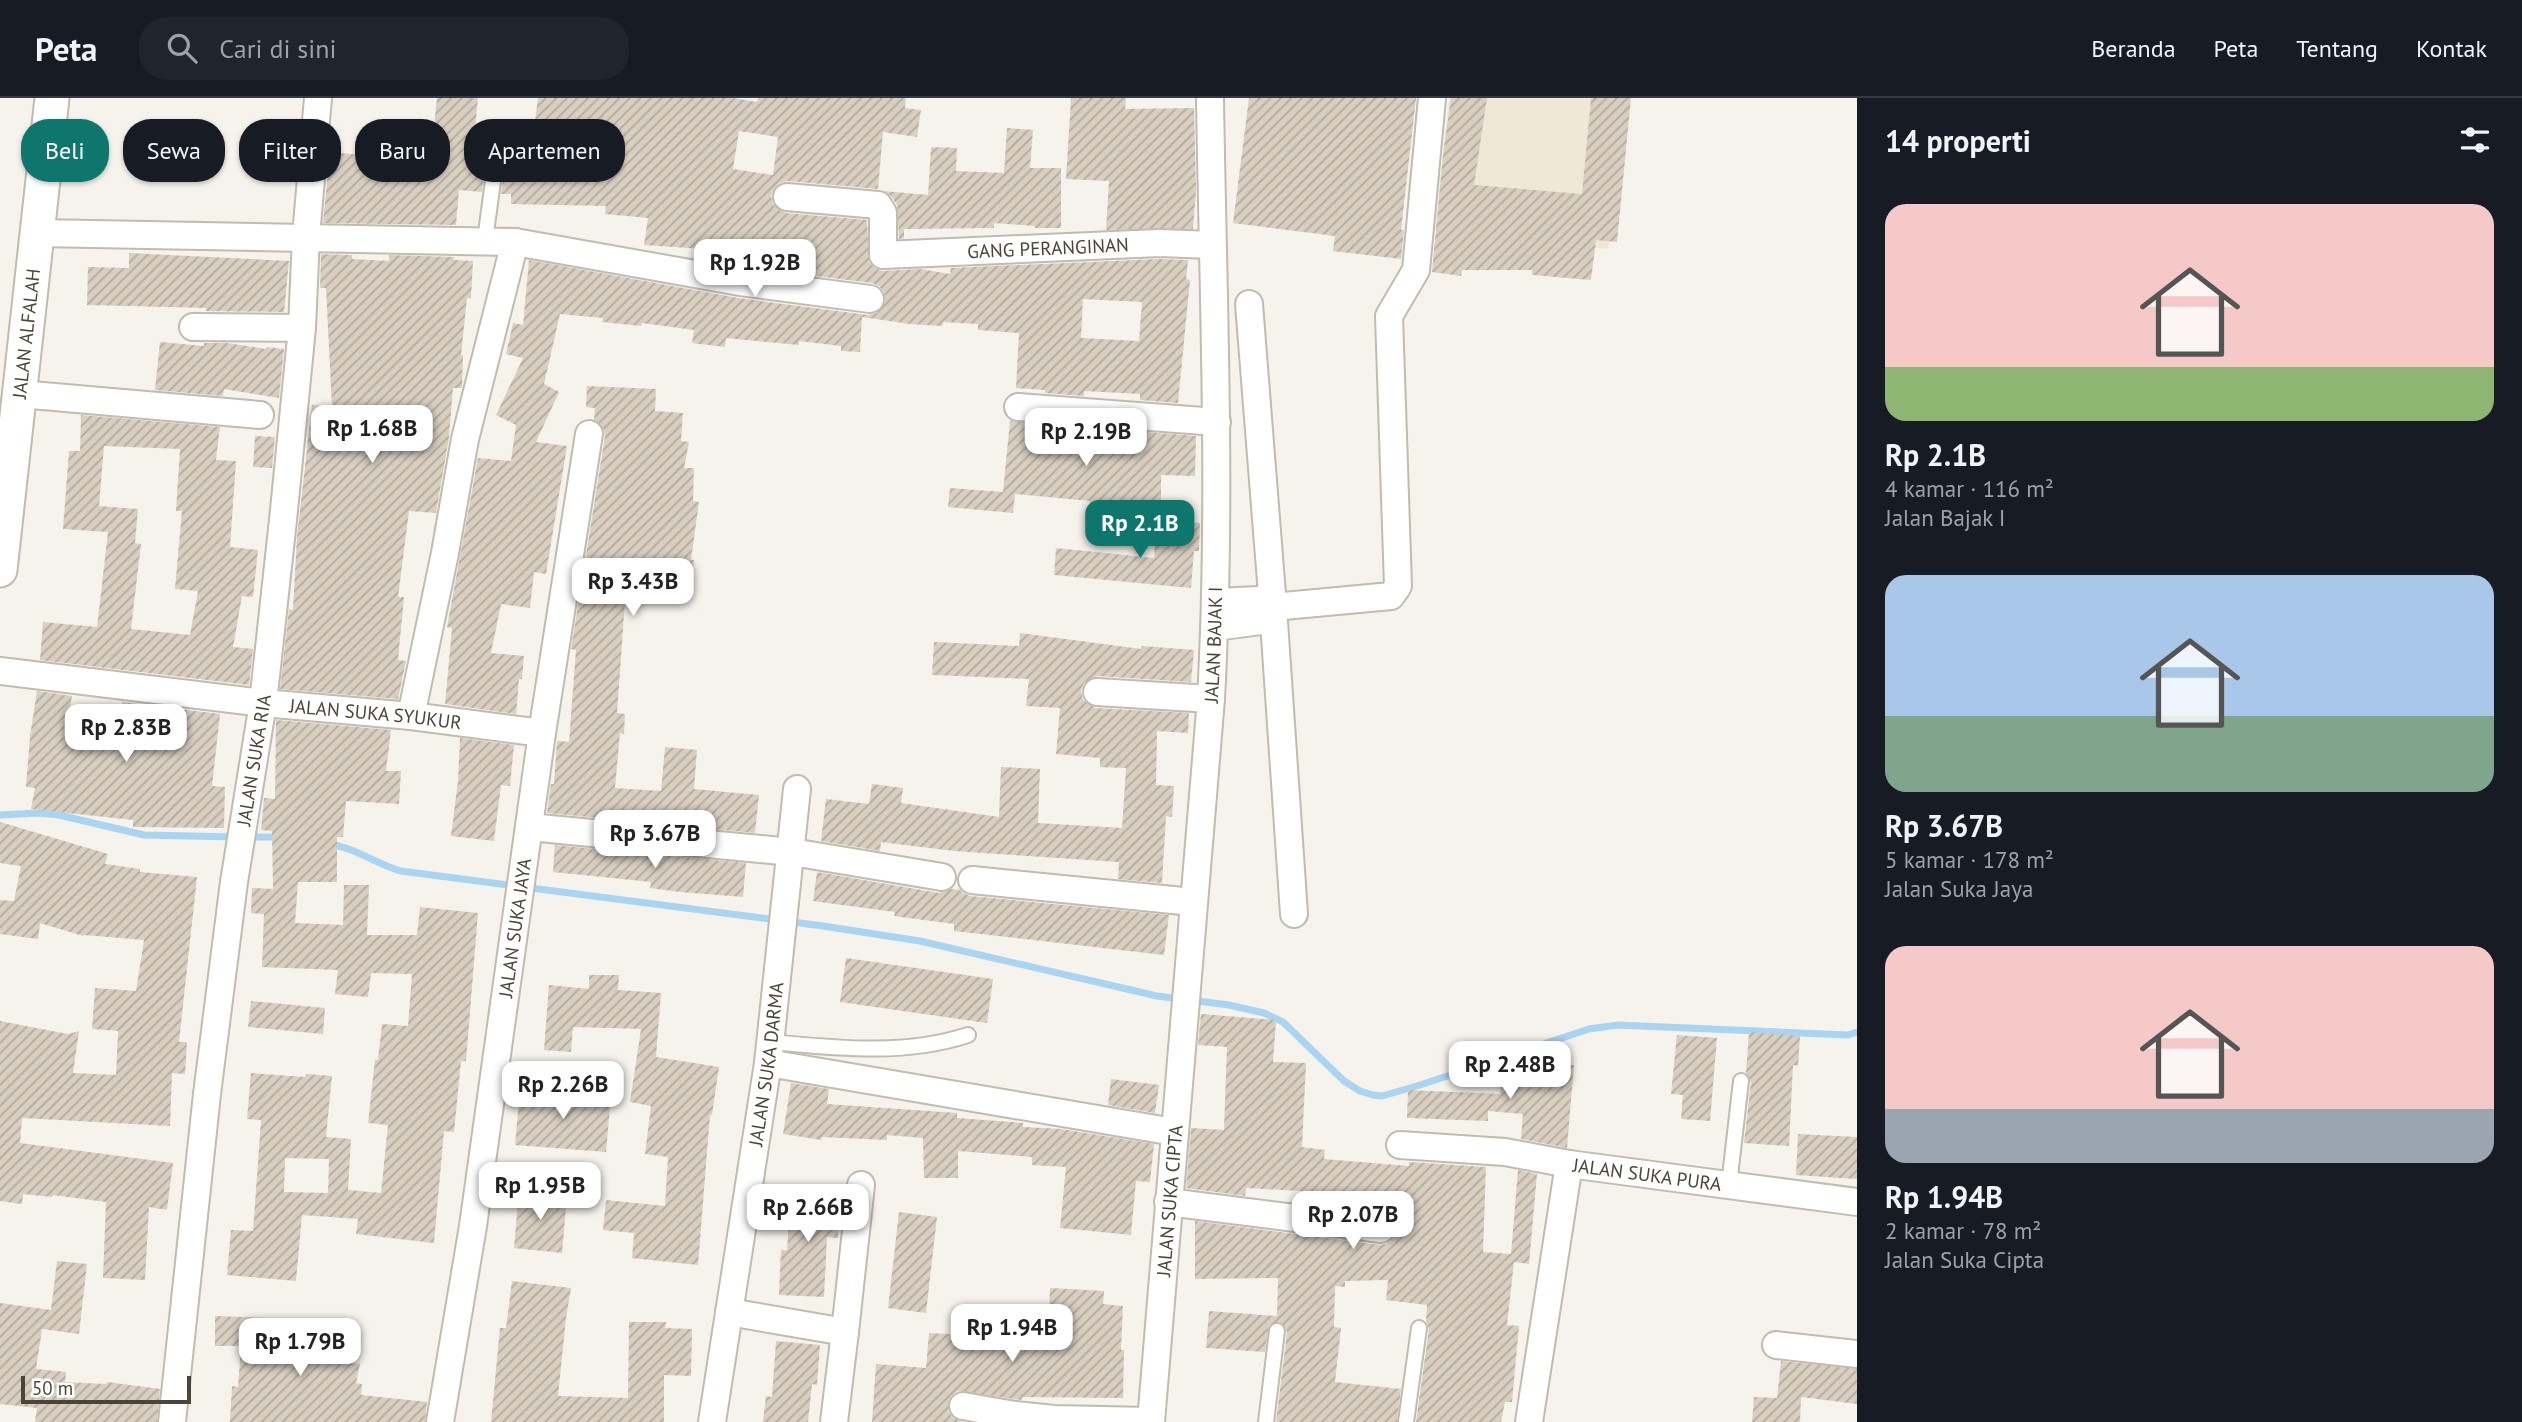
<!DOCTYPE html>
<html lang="id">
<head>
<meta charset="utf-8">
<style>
	:root { --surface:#171b24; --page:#20242c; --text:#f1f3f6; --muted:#9ea1a6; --line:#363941; --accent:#0f766e }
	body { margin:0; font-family:"PT Sans",sans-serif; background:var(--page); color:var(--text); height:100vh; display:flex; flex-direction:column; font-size:26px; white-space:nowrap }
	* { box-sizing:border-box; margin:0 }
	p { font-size:23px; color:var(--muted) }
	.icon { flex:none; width:38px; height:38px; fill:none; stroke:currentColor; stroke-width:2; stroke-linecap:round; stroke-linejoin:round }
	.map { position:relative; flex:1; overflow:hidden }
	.drawer { display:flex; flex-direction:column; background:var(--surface); width:665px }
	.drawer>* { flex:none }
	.hud { position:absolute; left:21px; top:21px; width:665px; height:63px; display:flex; gap:14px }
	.scale { position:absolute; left:21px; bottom:18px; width:170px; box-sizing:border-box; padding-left:7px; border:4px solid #4b4439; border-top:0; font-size:19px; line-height:24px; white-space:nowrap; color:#4b4439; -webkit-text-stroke:5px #fff; paint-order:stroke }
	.price { position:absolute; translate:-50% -60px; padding:0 16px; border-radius:14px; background:#fff; color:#222; font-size:23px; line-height:46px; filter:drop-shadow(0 2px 4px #0008) }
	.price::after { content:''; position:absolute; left:50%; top:42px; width:21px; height:16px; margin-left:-10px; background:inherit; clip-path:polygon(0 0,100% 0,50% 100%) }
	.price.on { background:var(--accent); color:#fff }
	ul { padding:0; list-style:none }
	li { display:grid; align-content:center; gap:14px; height:371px; padding:0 28px }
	li span { display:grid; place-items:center; height:217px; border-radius:21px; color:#555 }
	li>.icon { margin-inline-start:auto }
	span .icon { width:126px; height:126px; fill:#fffc; stroke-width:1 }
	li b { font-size:30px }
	h2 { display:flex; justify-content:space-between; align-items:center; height:84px; padding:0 28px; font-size:30px }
	.tag { padding:0 24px; border-radius:28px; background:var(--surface); box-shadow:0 2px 5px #0004; font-size:24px; line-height:63px }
	.tag.on { background:var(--accent); color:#fff }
	header { display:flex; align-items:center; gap:42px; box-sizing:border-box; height:98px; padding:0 35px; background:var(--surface); border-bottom:2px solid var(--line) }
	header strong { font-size:33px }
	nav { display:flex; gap:38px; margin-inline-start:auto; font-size:24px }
	.search { width:490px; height:63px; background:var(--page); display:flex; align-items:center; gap:18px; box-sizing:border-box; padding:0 24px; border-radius:28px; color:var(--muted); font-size:26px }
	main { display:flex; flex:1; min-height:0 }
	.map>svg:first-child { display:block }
	.education { fill:#efe8d6 }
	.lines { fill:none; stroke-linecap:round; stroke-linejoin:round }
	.stream { stroke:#a9d4f2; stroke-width:7 }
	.building { fill:url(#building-hatch); fill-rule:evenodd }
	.service-casing { stroke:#c2bbae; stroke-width:18 }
	.minor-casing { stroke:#c2bbae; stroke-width:30 }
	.tertiary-casing { stroke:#c2bbae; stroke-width:37 }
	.service { stroke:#fff; stroke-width:14 }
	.minor { stroke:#fff; stroke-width:26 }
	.tertiary { stroke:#fff; stroke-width:33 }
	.labels { text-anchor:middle; stroke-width:5; stroke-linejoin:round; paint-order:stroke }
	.street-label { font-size:19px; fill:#4b4439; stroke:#fff }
</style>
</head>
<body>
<header>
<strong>Peta</strong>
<div class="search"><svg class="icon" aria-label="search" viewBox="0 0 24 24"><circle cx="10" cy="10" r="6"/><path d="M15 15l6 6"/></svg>Cari di sini</div>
<nav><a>Beranda</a><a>Peta</a><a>Tentang</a><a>Kontak</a></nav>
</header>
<main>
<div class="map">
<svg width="1857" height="1324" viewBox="0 0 1857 1324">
	<defs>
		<pattern id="building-hatch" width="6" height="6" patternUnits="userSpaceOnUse" patternTransform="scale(1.75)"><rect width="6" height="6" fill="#d8cfc1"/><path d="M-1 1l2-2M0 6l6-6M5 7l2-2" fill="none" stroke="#b1aa9e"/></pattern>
	</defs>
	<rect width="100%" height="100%" fill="#f6f3ec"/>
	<!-- education -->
	<path class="education" d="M 1449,0 L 1624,0 L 1608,151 L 1435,133 Z"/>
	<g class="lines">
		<!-- stream -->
		<path class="stream" d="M 0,717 L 39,715 L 59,717 L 144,737 L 236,739
			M 248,739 L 282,739
			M 328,746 C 354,749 376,766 401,773 L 823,828 L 920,843 L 1157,898 L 1229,907 L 1264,915 L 1283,924 L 1344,983 L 1360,993 L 1373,997 L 1382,998 L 1420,987 L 1589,931 L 1618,927 L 1848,937 L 1857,934"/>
	</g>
	<!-- building -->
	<path class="building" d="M 437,0 L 478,0 L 473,50 L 488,51 L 482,94 L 459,92 L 456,127 L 323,125 L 330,54 L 425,63 L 426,47 L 432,47 Z
		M 538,0 L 733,0 L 757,4 L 758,0 L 906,0 L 905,10 L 921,12 L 917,39 L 883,34 L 878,91 L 788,83 L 780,85 L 774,91 L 771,98 L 773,106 L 779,112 L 786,115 L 867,122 L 869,164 L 875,170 L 883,173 L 920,171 L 950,176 L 951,170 L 1159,161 L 1188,162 L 1186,181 L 1190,182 L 1178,305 L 1140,302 L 1140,296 L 1084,293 L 1084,298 L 1045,295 L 1045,292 L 1016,290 L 1019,235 L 978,232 L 978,226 L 943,224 L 942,228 L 910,226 L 862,219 L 860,254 L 841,253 L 841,248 L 799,243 L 799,247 L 726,240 L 725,249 L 692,245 L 694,232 L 642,225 L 641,228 L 602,224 L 603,220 L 560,216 L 544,286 L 559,294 L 536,344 L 567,348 L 546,476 L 534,474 L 530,510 L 501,506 L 491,555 L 524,558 L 522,581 L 519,581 L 516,616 L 445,606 L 452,530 L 447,529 L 478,360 L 511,363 L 516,327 L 496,317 L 523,260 L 506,256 L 513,225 L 523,227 L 529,162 L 738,200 L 868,217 L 877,215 L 885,204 L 884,194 L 879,188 L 872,185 L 776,173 L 776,163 L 735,157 L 734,167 L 702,161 L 703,151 L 644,147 L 648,120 L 605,116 L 606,108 L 511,106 L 511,96 L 501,96 L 507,53 L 512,53 L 512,38 L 533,39 ZM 739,33 L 778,39 L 773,77 L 733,71 ZM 1083,201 L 1142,204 L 1139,243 L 1081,240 Z
		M 1071,0 L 1126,0 L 1125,11 L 1194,10 L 1196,92 L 1193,131 L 1106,132 L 1109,83 L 1066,81 Z
		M 1249,0 L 1416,0 L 1401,132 L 1404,132 L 1401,161 L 1333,153 L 1335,138 L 1233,125 Z
		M 1451,0 L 1487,0 L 1474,87 L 1582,96 L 1591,0 L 1631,0 L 1617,144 L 1596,142 L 1591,182 L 1532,177 L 1532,172 L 1462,172 L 1461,178 L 1432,174 L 1443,57 Z
		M 1007,30 L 1033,32 L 1030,70 L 1061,70 L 1061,130 L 1035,130 L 1035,128 L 994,125 L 994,130 L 904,131 L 904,140 L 899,141 L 897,107 L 891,98 L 884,93 L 928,97 L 931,49 L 957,50 L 956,73 L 1004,75 Z
		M 129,155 L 289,163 L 284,214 L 206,213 L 206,210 L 87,207 L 88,169 L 129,170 Z
		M 321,156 L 352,157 L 352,161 L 389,163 L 389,157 L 454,159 L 454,162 L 473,163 L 471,200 L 467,200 L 461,257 L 463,257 L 462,290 L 453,290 L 449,339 L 436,415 L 409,413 L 398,499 L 404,499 L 398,562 L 406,563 L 398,601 L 280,591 L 289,511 L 293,512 L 297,439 L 312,307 L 332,309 L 326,190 L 320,190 Z
		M 160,244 L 204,248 L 204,245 L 227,245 L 266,251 L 267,249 L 284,251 L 279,300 L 224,291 L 223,298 L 155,292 Z
		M 587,288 L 656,291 L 655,313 L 683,315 L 681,343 L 689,344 L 684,370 L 694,370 L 693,403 L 699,404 L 691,462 L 694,462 L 692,489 L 642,485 L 642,490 L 626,489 L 617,615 L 625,616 L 624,636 L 620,635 L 615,690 L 661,693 L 665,649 L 697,652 L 694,691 L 759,697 L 755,735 L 547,715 L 551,686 L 554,686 L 557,643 L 569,644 L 576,552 L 571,551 L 605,338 L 603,330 L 594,322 L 595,310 L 586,309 Z
		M 81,317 L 220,329 L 216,362 L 236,363 L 230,449 L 258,452 L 253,499 L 242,498 L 233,549 L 253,551 L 249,587 L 40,562 L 43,524 L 97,529 L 108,434 L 63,431 L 69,353 L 80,353 ZM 104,348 L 180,351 L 176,413 L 182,413 L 175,491 L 198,493 L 190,537 L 131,531 L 141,446 L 135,445 L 138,411 L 99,408 Z
		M 1010,323 L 1196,338 L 1195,378 L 1161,377 L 1161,415 L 1090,414 L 1090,403 L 1015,396 L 1013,415 L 948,409 L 950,390 L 1003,394 Z
		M 255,338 L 275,339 L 272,370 L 253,369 Z
		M 1156,422 L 1200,425 L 1199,453 L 1194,453 L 1191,490 L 1054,477 L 1056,450 L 1154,460 Z
		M 1020,535 L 1141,551 L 1142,548 L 1194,552 L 1191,584 L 1097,578 L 1084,585 L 1081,592 L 1083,602 L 1095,610 L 1189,615 L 1188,635 L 1157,633 L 1156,687 L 1174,688 L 1172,719 L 1166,718 L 1162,785 L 1118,781 L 1119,764 L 954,753 L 881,744 L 880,753 L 821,743 L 826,701 L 869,706 L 872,686 L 903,690 L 901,705 L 999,719 L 1001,669 L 1040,671 L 1038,725 L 1122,730 L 1126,670 L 1100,669 L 1100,660 L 1056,656 L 1060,610 L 1026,608 L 1029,581 L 932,577 L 934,544 L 1019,548 Z
		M 37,593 L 72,598 L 70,610 L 122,614 L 122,604 L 220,616 L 212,688 L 225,689 L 224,730 L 133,729 L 133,722 L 31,711 L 35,690 L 26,689 L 30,638 Z
		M 276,622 L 391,632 L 386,673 L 401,673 L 399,706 L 346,703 L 343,739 L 337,739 L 337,784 L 298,784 L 295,825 L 343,827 L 344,787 L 369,787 L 367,837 L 417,837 L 420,809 L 478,815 L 466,963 L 461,963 L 454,1034 L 444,1033 L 434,1145 L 356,1136 L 358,1121 L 302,1117 L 296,1183 L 227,1177 L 231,1132 L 253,1133 L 261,1022 L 247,1021 L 251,975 L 305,979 L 306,976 L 332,978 L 326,1039 L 351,1041 L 348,1092 L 381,1095 L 388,1027 L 368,1025 L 375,962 L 378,962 L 382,926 L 408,928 L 412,876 L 371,875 L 368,899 L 335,896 L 338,872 L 262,869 L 264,816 L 251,815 L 252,790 L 273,791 L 272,733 L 261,732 L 264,700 L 275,701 ZM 285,1060 L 329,1061 L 328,1095 L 284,1094 Z
		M 460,640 L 514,647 L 510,688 L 501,687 L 494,743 L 451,738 L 458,683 Z
		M 0,724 L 108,756 L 105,766 L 140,771 L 140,774 L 197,779 L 179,944 L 187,944 L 185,976 L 172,975 L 170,1028 L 22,1020 L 20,1045 L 173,1065 L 167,1112 L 149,1109 L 145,1182 L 103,1180 L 106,1104 L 53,1097 L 52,1099 L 23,1096 L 22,1106 L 0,1103 L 0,923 L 68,936 L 79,933 L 73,975 L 116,977 L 118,933 L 92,931 L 95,890 L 136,893 L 144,842 L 84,837 L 83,838 L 40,825 L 38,841 L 0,836 L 0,802 L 14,803 L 21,768 L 0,765 Z
		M 555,747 L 746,765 L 743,799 L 680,794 L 650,790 L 651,784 L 553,774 Z
		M 817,774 L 939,795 L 952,791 L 958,792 L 958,790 L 963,795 L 970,798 L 1169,817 L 1164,857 L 954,833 L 954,826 L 894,818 L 895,814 L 813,803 Z
		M 846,860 L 993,881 L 987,925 L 840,904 Z
		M 589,877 L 619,877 L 618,892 L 661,895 L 656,959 L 719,969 L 712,1017 L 710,1017 L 698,1167 L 632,1160 L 634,1135 L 603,1132 L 606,1102 L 665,1108 L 668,1059 L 645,1056 L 651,1008 L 630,1004 L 641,931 L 573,929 L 571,954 L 544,952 L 549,887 L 589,891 Z
		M 251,903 L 325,910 L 323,936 L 248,929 Z
		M 1201,916 L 1276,922 L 1273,964 L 1306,965 L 1302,1049 L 1325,1052 L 1324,1061 L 1409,1068 L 1409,1064 L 1486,1069 L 1483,1154 L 1511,1156 L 1518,1072 L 1537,1076 L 1529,1166 L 1514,1164 L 1507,1227 L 1519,1228 L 1512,1304 L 1505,1304 L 1501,1324 L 1416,1324 L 1429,1231 L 1426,1223 L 1427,1207 L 1386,1202 L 1388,1182 L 1345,1183 L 1345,1189 L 1335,1188 L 1334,1229 L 1341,1230 L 1335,1284 L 1401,1291 L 1397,1324 L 1276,1324 L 1287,1234 L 1285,1229 L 1279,1224 L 1269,1228 L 1265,1254 L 1206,1250 L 1209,1213 L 1277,1218 L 1278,1180 L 1195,1181 L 1195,1123 L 1379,1147 L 1386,1146 L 1393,1141 L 1397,1132 L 1395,1124 L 1389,1118 L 1389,1098 L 1246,1090 L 1245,1098 L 1186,1090 L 1191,1030 L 1224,1032 L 1227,949 L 1198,947 Z
		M 1749,934 L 1800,938 L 1798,968 L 1793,967 L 1789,1048 L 1744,1045 L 1751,984 L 1746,975 Z
		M 1677,937 L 1717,940 L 1710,1023 L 1681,1021 L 1683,997 L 1671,996 Z
		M 1503,961 L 1574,967 L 1567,1050 L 1521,1041 L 1523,1016 L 1488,1013 L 1488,1023 L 1407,1020 L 1408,992 L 1500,996 Z
		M 1111,981 L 1159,987 L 1155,1015 L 1108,1007 Z
		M 791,985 L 829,991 L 827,1006 L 957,1015 L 957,1020 L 1023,1025 L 1023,1029 L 1061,1031 L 1154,1046 L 1150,1084 L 1136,1083 L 1131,1137 L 1060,1130 L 1066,1069 L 1032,1067 L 1032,1059 L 958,1053 L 958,1080 L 924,1080 L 923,1040 L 887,1037 L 887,1042 L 822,1039 L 821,1042 L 783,1036 Z
		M 520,991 L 611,999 L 606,1054 L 515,1047 Z
		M 1798,1036 L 1857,1039 L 1857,1081 L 1796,1077 Z
		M 519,1093 L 567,1098 L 562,1155 L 514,1150 Z
		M 791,1094 L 840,1097 L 838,1140 L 827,1139 L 824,1199 L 779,1197 L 781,1152 L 787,1152 Z
		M 899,1114 L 937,1119 L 926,1215 L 888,1210 Z
		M 57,1163 L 87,1166 L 79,1236 L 42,1231 L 36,1271 L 66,1274 L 65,1284 L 106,1286 L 107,1284 L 160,1291 L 157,1324 L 35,1324 L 37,1310 L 0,1306 L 0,1205 L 51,1212 Z
		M 512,1183 L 571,1190 L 566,1220 L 558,1298 L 628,1300 L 629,1224 L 666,1224 L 665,1230 L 692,1231 L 691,1278 L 664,1277 L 664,1324 L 491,1324 L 500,1230 L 506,1230 Z
		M 1050,1190 L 1104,1193 L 1103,1206 L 1123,1208 L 1121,1252 L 1124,1252 L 1123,1300 L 1022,1299 L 1022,1302 L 958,1293 L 951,1298 L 948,1313 L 953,1320 L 963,1324 L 872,1324 L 876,1266 L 926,1270 L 929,1235 L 1048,1241 Z
		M 215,1218 L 319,1222 L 319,1259 L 360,1266 L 356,1285 L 362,1286 L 361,1297 L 427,1304 L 425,1324 L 230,1324 L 232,1288 L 238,1289 L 241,1248 L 215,1248 Z
		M 776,1243 L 820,1247 L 817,1287 L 812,1286 L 808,1324 L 763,1324 L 766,1298 L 772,1299 Z
		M 1781,1263 L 1857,1271 L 1857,1306 L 1801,1299 L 1800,1324 L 1752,1324 L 1754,1299 L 1777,1300 Z"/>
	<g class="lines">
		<!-- service casing -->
		<g class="service-casing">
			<path id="service" d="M 485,142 L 500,32
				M 770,944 C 836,950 904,958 968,937
				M 1729,1087 L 1741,983
				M 1266,1324 L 1277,1233
				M 1406,1324 L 1419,1230"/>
		</g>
		<!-- minor casing -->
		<g class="minor-casing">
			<g id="minor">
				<path id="s1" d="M 787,99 L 878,107 L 883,115 L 883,157 L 1159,145 L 1212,147"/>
				<path d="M 38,135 L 515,144 L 465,341 L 445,455 L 411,618"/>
				<path d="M 515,144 L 740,184 L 870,201"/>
				<path d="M 1249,206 L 1273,509 L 1294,816"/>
				<path d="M 193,229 L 302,230"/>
				<path d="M 20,296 L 260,317"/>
				<path d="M 1018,309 L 1217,324"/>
				<path d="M 1216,504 L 1259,502 L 1273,509 L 1391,498 L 1398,488 L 1389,218 L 1416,172 L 1432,0"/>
				<path d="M 1215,529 L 1261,523 L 1273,509"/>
				<path id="s2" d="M 0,573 L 263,605 L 411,618 L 542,635"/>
				<path d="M 1097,594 L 1211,601"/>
				<path d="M 529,729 L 792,754 L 942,779"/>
				<path d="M 972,782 L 1193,804"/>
				<path d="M 768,965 L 1174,1034"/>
				<path d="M 1400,1047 L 1505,1054 L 1569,1066"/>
				<path d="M 1168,1104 L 1381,1131"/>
				<path d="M 729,1214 L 845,1234 L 861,1087"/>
				<path d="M 1776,1247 L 1857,1256"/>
				<path d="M 963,1308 L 1015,1317 L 1054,1321 L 1151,1323"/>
				<path id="s3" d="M 172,1324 L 207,996 L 234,784 L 263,605 L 283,422 L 302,230 L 306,138 L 318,0"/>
				<path id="s4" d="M 440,1324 L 473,1128 L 542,635 L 589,336"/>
				<path id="s5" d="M 712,1324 L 768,965 L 797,691"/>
				<path d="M 834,1324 L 845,1234"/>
				<path id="s6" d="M 1151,1324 L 1211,601 C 1222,400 1213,200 1210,0"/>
				<path id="s7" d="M 1529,1324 L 1569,1066 L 1857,1104"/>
			</g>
		</g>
		<!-- tertiary casing -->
		<g class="tertiary-casing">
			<g id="tertiary">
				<path id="s8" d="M 0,472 L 52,0"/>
			</g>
		</g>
		<!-- service -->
		<use href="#service" class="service"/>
		<!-- minor -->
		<use href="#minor" class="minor"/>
		<!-- tertiary -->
		<use href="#tertiary" class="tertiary"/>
	</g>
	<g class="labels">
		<!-- street labels -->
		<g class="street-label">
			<text dy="7" stroke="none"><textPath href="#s1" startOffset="308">GANG PERANGINAN</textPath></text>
			<text dy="7" stroke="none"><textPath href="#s8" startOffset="238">JALAN ALFALAH</textPath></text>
			<text dy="7" stroke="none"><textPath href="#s6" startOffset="780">JALAN BAJAK I</textPath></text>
			<text dy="7" stroke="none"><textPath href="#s2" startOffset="378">JALAN SUKA SYUKUR</textPath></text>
			<text dy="7" stroke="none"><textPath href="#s3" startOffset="667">JALAN SUKA RIA</textPath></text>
			<text dy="7" stroke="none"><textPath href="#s4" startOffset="500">JALAN SUKA JAYA</textPath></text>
			<text dy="7" stroke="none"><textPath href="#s5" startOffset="362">JALAN SUKA DARMA</textPath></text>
			<text dy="7" stroke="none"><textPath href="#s7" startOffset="340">JALAN SUKA PURA</textPath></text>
			<text dy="7" stroke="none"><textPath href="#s6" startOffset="222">JALAN SUKA CIPTA</textPath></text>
		</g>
	</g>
</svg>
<div class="scale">50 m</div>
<b class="price" style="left:755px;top:201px">Rp 1.92B</b>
<b class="price" style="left:372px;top:367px">Rp 1.68B</b>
<b class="price" style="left:1086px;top:370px">Rp 2.19B</b>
<b class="price on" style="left:1140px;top:462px">Rp 2.1B</b>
<b class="price" style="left:633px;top:520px">Rp 3.43B</b>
<b class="price" style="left:126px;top:666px">Rp 2.83B</b>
<b class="price" style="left:655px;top:772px">Rp 3.67B</b>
<b class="price" style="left:1510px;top:1003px">Rp 2.48B</b>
<b class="price" style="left:563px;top:1023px">Rp 2.26B</b>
<b class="price" style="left:540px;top:1124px">Rp 1.95B</b>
<b class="price" style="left:808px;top:1146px">Rp 2.66B</b>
<b class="price" style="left:1353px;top:1153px">Rp 2.07B</b>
<b class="price" style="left:1012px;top:1266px">Rp 1.94B</b>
<b class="price" style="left:300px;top:1280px">Rp 1.79B</b>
<div class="hud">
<a class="tag on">Beli</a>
<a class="tag">Sewa</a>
<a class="tag">Filter</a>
<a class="tag">Baru</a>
<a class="tag">Apartemen</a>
</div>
</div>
<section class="drawer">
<h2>14 properti<svg class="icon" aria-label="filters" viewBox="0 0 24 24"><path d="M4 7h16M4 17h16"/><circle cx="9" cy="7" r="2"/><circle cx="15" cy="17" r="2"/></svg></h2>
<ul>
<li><span style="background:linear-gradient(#f6c9c9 75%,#8fb573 0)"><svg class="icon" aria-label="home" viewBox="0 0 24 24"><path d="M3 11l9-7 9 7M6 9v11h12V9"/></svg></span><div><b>Rp 2.1B</b><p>4 kamar · 116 m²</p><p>Jalan Bajak I</p></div></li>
<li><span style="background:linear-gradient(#a9c7e8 65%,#7fa58c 0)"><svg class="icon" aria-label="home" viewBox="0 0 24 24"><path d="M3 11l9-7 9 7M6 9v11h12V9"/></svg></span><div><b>Rp 3.67B</b><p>5 kamar · 178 m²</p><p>Jalan Suka Jaya</p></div></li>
<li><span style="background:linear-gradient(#f6c9c9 75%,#9aa5b1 0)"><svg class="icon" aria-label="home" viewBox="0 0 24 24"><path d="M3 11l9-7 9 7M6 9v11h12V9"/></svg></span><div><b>Rp 1.94B</b><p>2 kamar · 78 m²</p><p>Jalan Suka Cipta</p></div></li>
</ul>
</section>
</main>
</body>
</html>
